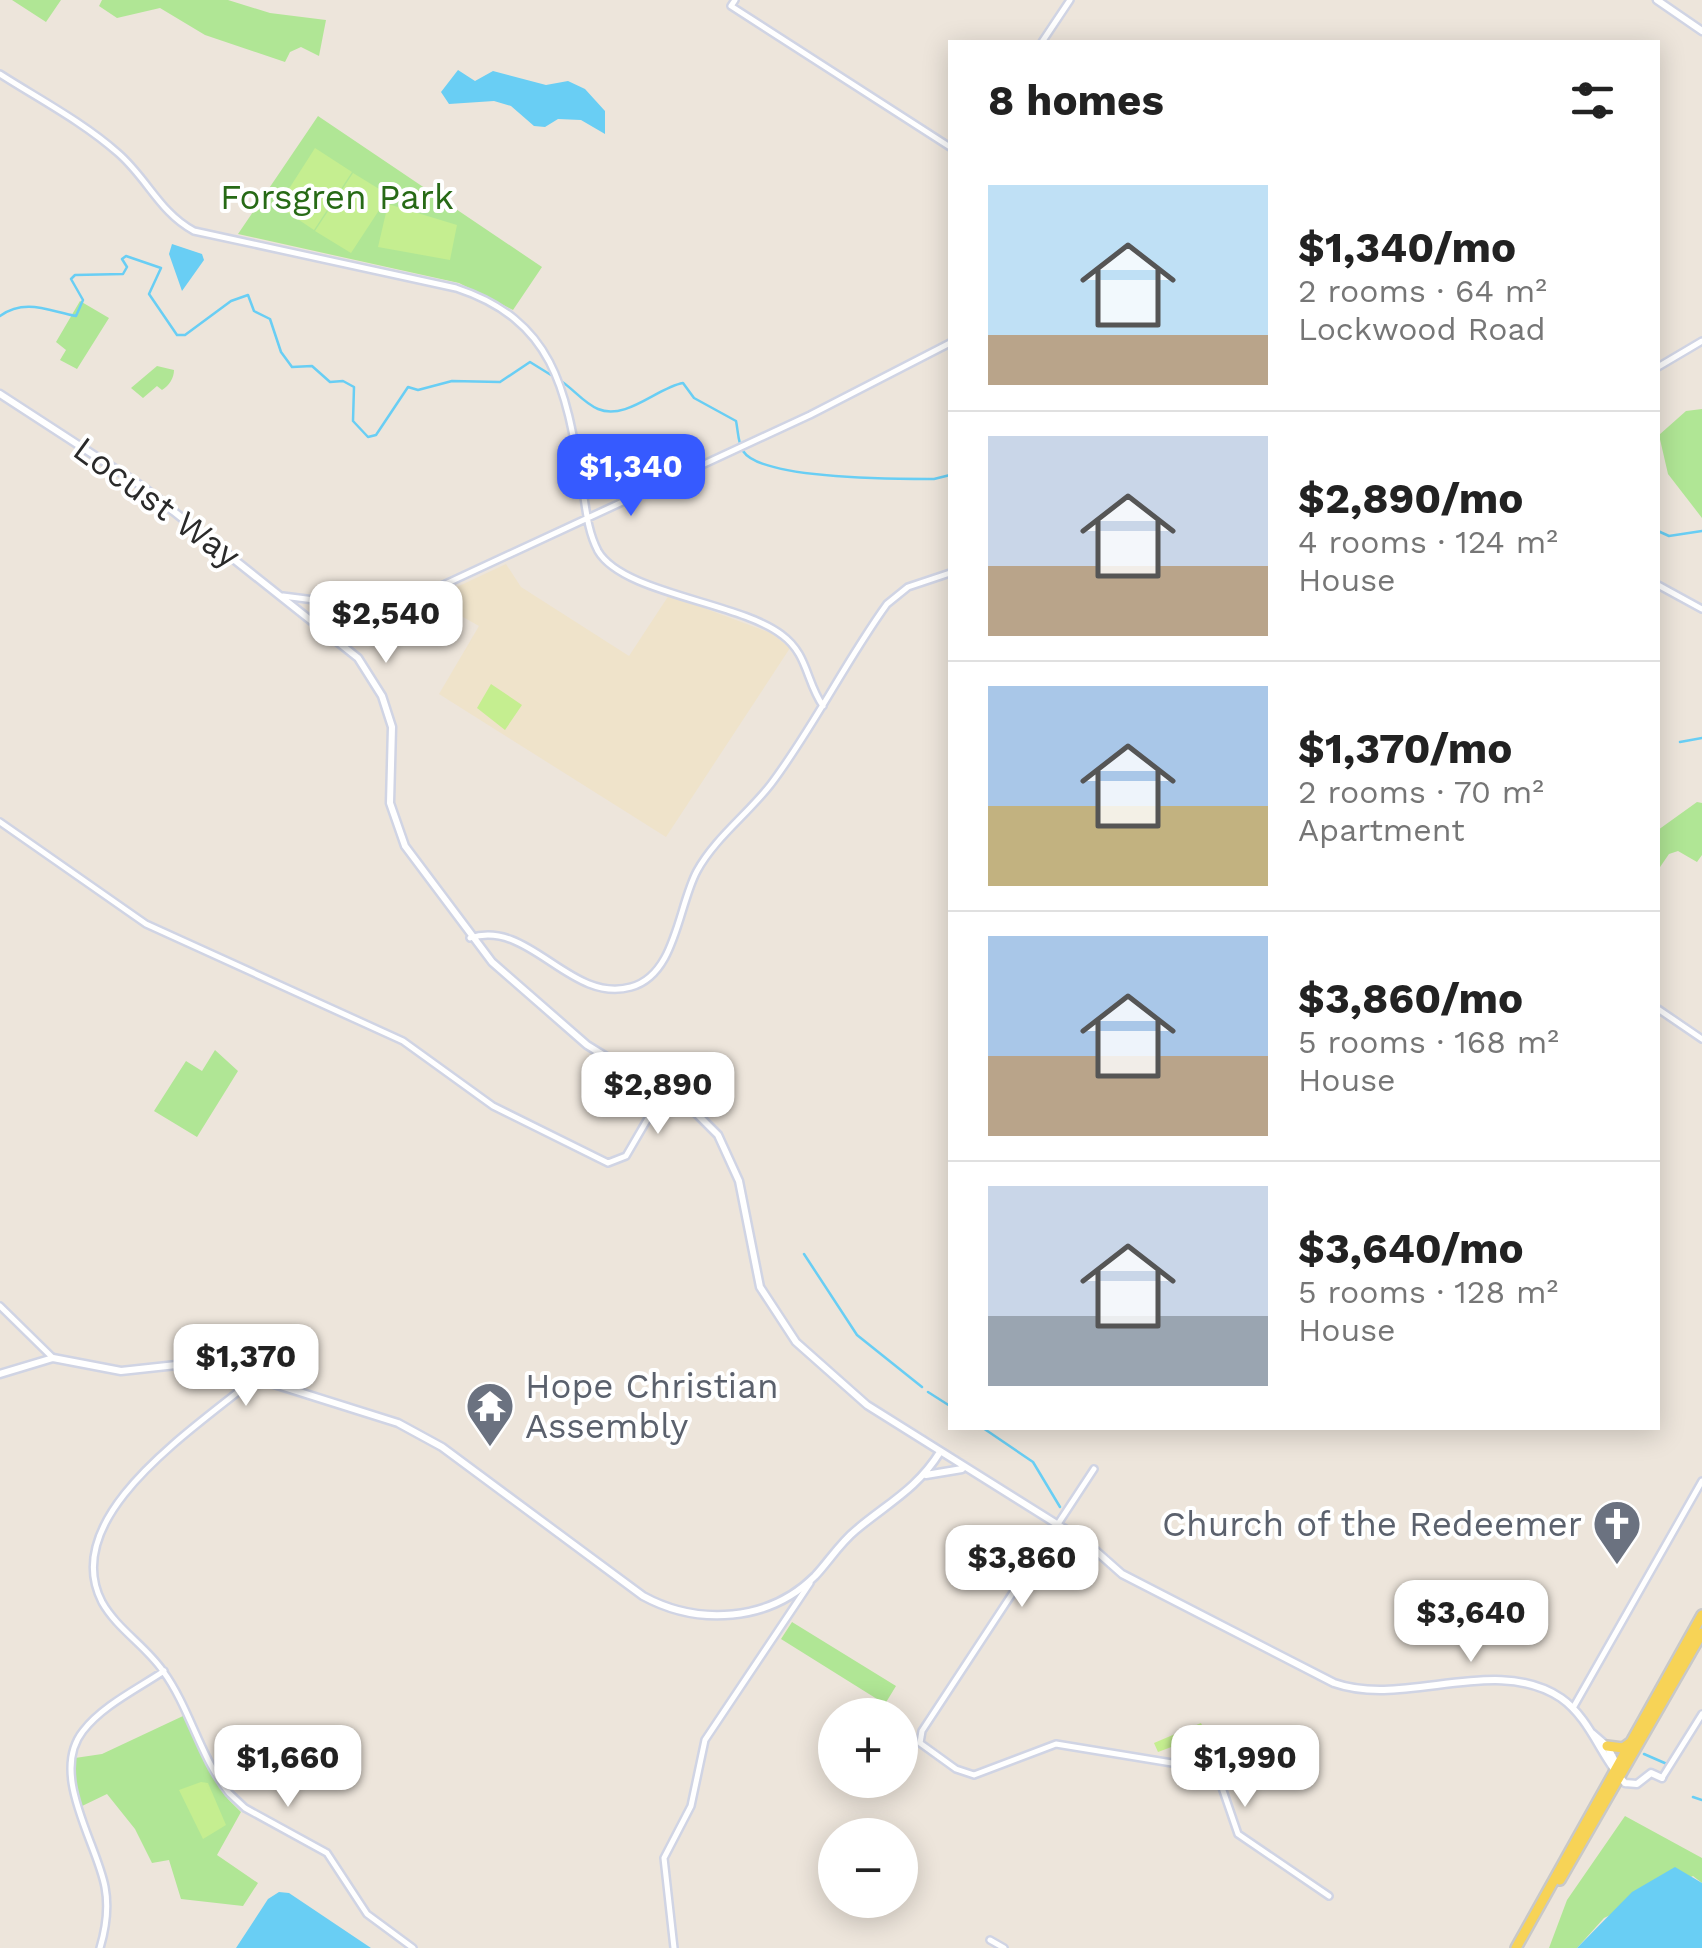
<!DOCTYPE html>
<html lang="en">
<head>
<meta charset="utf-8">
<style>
	:root { --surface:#fff; --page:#f2f2f2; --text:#222; --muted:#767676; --line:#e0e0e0; --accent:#365aff }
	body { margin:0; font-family:"Work Sans",sans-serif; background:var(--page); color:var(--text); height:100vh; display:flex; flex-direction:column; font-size:38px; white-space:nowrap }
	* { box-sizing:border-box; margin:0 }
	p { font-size:32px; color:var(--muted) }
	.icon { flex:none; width:55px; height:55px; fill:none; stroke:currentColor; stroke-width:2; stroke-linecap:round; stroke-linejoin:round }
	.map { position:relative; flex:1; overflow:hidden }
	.details { position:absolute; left:948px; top:40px; width:712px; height:1390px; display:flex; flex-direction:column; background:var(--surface); border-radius:0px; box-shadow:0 5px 25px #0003 }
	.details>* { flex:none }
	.controls { position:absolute; left:818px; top:1698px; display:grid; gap:20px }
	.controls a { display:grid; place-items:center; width:100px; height:100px; border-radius:50%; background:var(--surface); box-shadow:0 5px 25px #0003; font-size:50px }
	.price { position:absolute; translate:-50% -85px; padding:0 22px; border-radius:20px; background:#fff; color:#222; font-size:32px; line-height:65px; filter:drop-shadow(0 2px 5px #0008) }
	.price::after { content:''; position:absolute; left:50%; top:60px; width:30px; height:22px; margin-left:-15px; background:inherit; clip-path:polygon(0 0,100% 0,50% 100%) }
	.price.on { background:var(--accent); color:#fff }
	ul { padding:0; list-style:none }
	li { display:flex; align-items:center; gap:30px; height:250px; padding:0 40px }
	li+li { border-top:2px solid var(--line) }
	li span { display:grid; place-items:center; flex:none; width:280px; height:200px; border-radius:0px; color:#555 }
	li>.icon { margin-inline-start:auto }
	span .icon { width:120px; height:120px; fill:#fffc; stroke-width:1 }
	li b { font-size:42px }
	h2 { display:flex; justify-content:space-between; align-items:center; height:120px; padding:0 40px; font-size:42px }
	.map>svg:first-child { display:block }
	.education { fill:#efe3ca }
	.green { fill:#b0e695 }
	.pitch { fill:#c5ee90 }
	.water { fill:#69cef4 }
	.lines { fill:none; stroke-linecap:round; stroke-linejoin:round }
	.stream { stroke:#69cef4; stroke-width:2.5 }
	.tertiary-casing { stroke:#d0d4e4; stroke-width:10 }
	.secondary-casing { stroke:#d0d4e4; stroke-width:11 }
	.primary-casing { stroke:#c8c8c8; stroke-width:14 }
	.tertiary { stroke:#fff; stroke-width:5 }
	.secondary { stroke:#fff; stroke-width:6 }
	.primary { stroke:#f7d356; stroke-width:9 }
	.labels { text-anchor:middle; stroke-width:8; stroke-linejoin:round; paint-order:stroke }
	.park-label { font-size:35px; fill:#276a16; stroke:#fff }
	.street-label { font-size:35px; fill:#2a2a2a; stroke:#fff }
	.worship-label { font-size:35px; fill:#5b616d; stroke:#fff; text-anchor:start }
</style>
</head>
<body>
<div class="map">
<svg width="1702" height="1948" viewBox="0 0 1702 1948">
	<rect width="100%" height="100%" fill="#ede5db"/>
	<!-- education -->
	<path class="education" d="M 506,564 L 521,587 L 629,656 L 669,595 L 771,633 L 790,648 L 666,837 L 439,694 L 479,626 L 431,599 Z"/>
	<!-- green -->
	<path class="green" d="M 12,0 L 61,0 L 46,22 Z
		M 102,0 L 228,0 L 270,13 L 326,20 L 319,56 L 301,47 L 290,52 L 285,62 L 205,35 L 160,8 L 117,18 L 99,6 Z
		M 318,116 L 542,267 L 513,310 L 459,283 L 238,234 Z
		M 80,301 L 109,318 L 77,369 L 60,360 L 66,350 L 56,342 Z
		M 157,366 L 174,370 C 174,378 169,386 162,390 L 157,386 L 143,398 L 131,388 Z
		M 1702,409 L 1702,518 L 1668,474 L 1659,435 L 1686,411 Z
		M 1697,802 L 1702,803 L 1702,855 L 1697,862 L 1678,851 L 1669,854 L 1658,870 L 1658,830 Z
		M 215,1050 L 238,1071 L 197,1137 L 154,1111 L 186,1061 L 202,1071 Z
		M 792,1622 L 896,1686 L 885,1704 L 781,1639 Z
		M 183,1716 L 228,1799 L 241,1812 L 217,1855 L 258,1883 L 243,1906 L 181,1899 L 169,1860 L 152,1863 L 135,1829 L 107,1794 L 80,1807 L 74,1787 L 75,1758 L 102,1754 Z
		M 1625,1816 L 1702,1858 L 1702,1883 L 1693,1876 L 1604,1918 L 1577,1948 L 1549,1948 L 1567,1900 Z"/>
	<!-- pitch -->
	<path class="pitch" d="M 315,148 L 352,172 L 314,230 L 278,206 Z
		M 353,173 L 389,195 L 351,253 L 315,231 Z
		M 388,204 L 457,225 L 450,260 L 378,247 Z
		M 491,684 L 522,705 L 505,730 L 477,708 Z
		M 1201,1723 L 1206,1734 L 1158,1752 L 1154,1743 Z
		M 201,1782 L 208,1783 L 226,1825 L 203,1839 L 179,1790 Z"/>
	<!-- water -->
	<path class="water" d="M 458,70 L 475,81 L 493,71 L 546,85 L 568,81 L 585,89 L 605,111 L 605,134 L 581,120 L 558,119 L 545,127 L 534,126 L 511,106 L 494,101 L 449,104 L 441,92 Z
		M 172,244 L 202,254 L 204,260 L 182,291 L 169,254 Z
		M 1675,1867 L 1702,1883 L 1702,1948 L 1577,1948 L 1632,1892 Z
		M 279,1892 L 289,1893 L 371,1948 L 236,1948 L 268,1899 Z"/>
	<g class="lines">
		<!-- stream -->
		<path class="stream" d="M 0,316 C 25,298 49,311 76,316 L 83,300 L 71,279 L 75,275 L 123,274 L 127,267 L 122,259 L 126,256 L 161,268 L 149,294 L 177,335 L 185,335 L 231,301 L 248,295 L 254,311 L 270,319 L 281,352 L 292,367 L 312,366 L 330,382 L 343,381 L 354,387 L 353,421 L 368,437 L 376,435 L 408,387 L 418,390 L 452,381 L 500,382 L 530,362 L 551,375
			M 558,379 C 572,387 583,403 598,409 C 626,421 658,387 683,383 L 694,398 L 736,421 C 738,430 738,444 743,451 C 761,480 900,479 934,479 L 950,475
			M 1658,531 L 1669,536 L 1702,531
			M 1680,742 L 1702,738
			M 804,1254 L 857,1335 L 922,1387
			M 928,1392 L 950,1406
			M 983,1428 L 1033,1462 L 1060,1507
			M 1644,1754 L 1667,1764
			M 1693,1797 L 1702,1800"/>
		<!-- tertiary casing -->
		<g class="tertiary-casing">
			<path id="tertiary" d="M 735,0 L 731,6 L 950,147
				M 1042,42 L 1070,0
				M 0,74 C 39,99 83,122 118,153 C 147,178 160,213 194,231 L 456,288 C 556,321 566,392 582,485 C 586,507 587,530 598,551 C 623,594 740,602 782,635 C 808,654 806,682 823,706
				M 1658,367 L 1702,341
				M 1658,585 L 1702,609
				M 283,596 L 369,607 L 411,600 L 810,415 L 950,343
				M 0,822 L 146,924 L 403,1041 L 493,1106 L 608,1163 L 626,1156 L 664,1091
				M 470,938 C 529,918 570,1004 631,987 C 676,975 678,906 697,871 C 715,838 748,814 771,784 C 814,727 845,662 887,604 L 908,587 L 950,573
				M 1658,1009 L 1702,1039
				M 0,1306 L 53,1358
				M 255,1378 C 199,1426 57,1515 102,1602 C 117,1629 146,1646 163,1671 C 190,1708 200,1757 229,1793 L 245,1808 L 327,1853 L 367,1914 L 413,1948
				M 1094,1469 L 922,1731 L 920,1743 L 956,1769 L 974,1775 L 1056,1744 L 1172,1763 L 1199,1760 L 1217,1773 L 1238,1834 L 1329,1896
				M 1573,1708 L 1702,1481
				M 1662,1778 L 1702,1714
				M 990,1940 L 1004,1948
				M 100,1948 C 106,1928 109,1908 105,1887 C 97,1843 49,1774 83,1731 C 102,1706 137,1689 164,1671
				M 674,1948 L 664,1858 L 691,1806 L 705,1740 L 810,1583"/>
		</g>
		<!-- secondary casing -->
		<g class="secondary-casing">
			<path id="secondary" d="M 1657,0 L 1702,31
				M 0,394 L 143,487 L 358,658 L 382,696 L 392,727 L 390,803 L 405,846 L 492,962 L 587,1045 L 694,1111 L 718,1135 L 739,1181 L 760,1287 L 796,1342 L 867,1405 L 1087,1543 L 1122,1574 L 1334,1683 C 1405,1708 1495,1654 1561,1698 C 1591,1719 1601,1758 1625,1783
				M 0,1374 L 53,1358 L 121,1371 L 204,1362 L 398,1423 L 442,1447 L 643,1596 C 698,1626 769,1622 815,1576 C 829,1561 840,1543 856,1530 C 888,1503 917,1489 940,1452
				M 926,1475 L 962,1469
				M 1592,1733 L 1607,1746 L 1619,1769
				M 1625,1783 L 1637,1784 L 1651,1773 L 1662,1778"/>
		</g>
		<!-- primary casing -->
		<g class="primary-casing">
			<path id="primary" d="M 1607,1746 L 1623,1748 L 1630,1743
				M 1560,1880 L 1702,1633
				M 1516,1948 L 1702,1615"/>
		</g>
		<!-- tertiary -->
		<use href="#tertiary" class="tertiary"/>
		<!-- secondary -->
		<use href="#secondary" class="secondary"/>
		<!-- primary -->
		<use href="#primary" class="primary"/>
	</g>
	<!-- icons -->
	<defs>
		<g id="temple-pin" transform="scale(2.5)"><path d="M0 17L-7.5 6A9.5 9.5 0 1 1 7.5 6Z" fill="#6b7280" stroke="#fff"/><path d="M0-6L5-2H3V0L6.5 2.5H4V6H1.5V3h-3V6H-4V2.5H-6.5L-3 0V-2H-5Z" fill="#fff"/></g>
		<g id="church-pin" transform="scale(2.5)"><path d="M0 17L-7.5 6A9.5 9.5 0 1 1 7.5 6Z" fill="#6b7280" stroke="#fff"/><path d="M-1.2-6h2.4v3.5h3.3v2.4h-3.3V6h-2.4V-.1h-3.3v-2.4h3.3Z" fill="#fff"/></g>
	</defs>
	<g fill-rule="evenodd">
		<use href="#temple-pin" x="490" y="1406"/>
		<use href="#church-pin" x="1617" y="1524"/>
	</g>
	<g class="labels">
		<!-- park labels -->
		<g class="park-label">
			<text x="337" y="209">Forsgren Park</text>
		</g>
		<!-- street labels -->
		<g class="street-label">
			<text transform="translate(157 502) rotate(36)" y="12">Locust Way</text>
		</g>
		<!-- worship labels -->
		<g class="worship-label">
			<text x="525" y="1398">Hope Christian<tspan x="525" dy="40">Assembly</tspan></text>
			<text x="1582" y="1536" text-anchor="end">Church of the Redeemer</text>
		</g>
	</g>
</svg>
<div class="controls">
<a>+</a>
<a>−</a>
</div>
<b class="price on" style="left:631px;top:519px">$1,340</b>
<b class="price" style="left:386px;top:666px">$2,540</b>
<b class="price" style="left:658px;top:1137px">$2,890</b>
<b class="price" style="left:246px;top:1409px">$1,370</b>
<b class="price" style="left:1022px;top:1610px">$3,860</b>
<b class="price" style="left:1471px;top:1665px">$3,640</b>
<b class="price" style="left:288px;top:1810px">$1,660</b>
<b class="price" style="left:1245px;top:1810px">$1,990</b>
<section class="details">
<h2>8 homes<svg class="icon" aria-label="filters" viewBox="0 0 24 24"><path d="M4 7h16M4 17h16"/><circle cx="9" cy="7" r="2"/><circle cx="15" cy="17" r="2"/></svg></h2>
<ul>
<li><span style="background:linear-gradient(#bfe0f5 75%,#b9a48a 0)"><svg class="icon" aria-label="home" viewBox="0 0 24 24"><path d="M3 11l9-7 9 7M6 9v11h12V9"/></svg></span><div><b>$1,340/mo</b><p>2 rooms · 64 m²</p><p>Lockwood Road</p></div></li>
<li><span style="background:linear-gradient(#c9d6e8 65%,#b9a48a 0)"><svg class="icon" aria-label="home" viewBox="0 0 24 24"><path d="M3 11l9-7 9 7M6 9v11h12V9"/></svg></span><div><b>$2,890/mo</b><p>4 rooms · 124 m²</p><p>House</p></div></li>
<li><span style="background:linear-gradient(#a9c7e8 60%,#c2b280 0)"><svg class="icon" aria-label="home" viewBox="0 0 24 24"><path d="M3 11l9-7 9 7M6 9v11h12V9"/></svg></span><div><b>$1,370/mo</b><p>2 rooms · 70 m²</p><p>Apartment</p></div></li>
<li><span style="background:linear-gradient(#a9c7e8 60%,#b9a48a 0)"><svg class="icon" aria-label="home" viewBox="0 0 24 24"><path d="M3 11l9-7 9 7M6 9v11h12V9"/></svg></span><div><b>$3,860/mo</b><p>5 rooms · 168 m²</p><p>House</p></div></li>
<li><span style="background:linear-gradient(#c9d6e8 65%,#9aa5b1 0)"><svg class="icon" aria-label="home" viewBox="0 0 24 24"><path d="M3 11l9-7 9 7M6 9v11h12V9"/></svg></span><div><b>$3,640/mo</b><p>5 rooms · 128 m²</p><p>House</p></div></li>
</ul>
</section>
</div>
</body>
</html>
